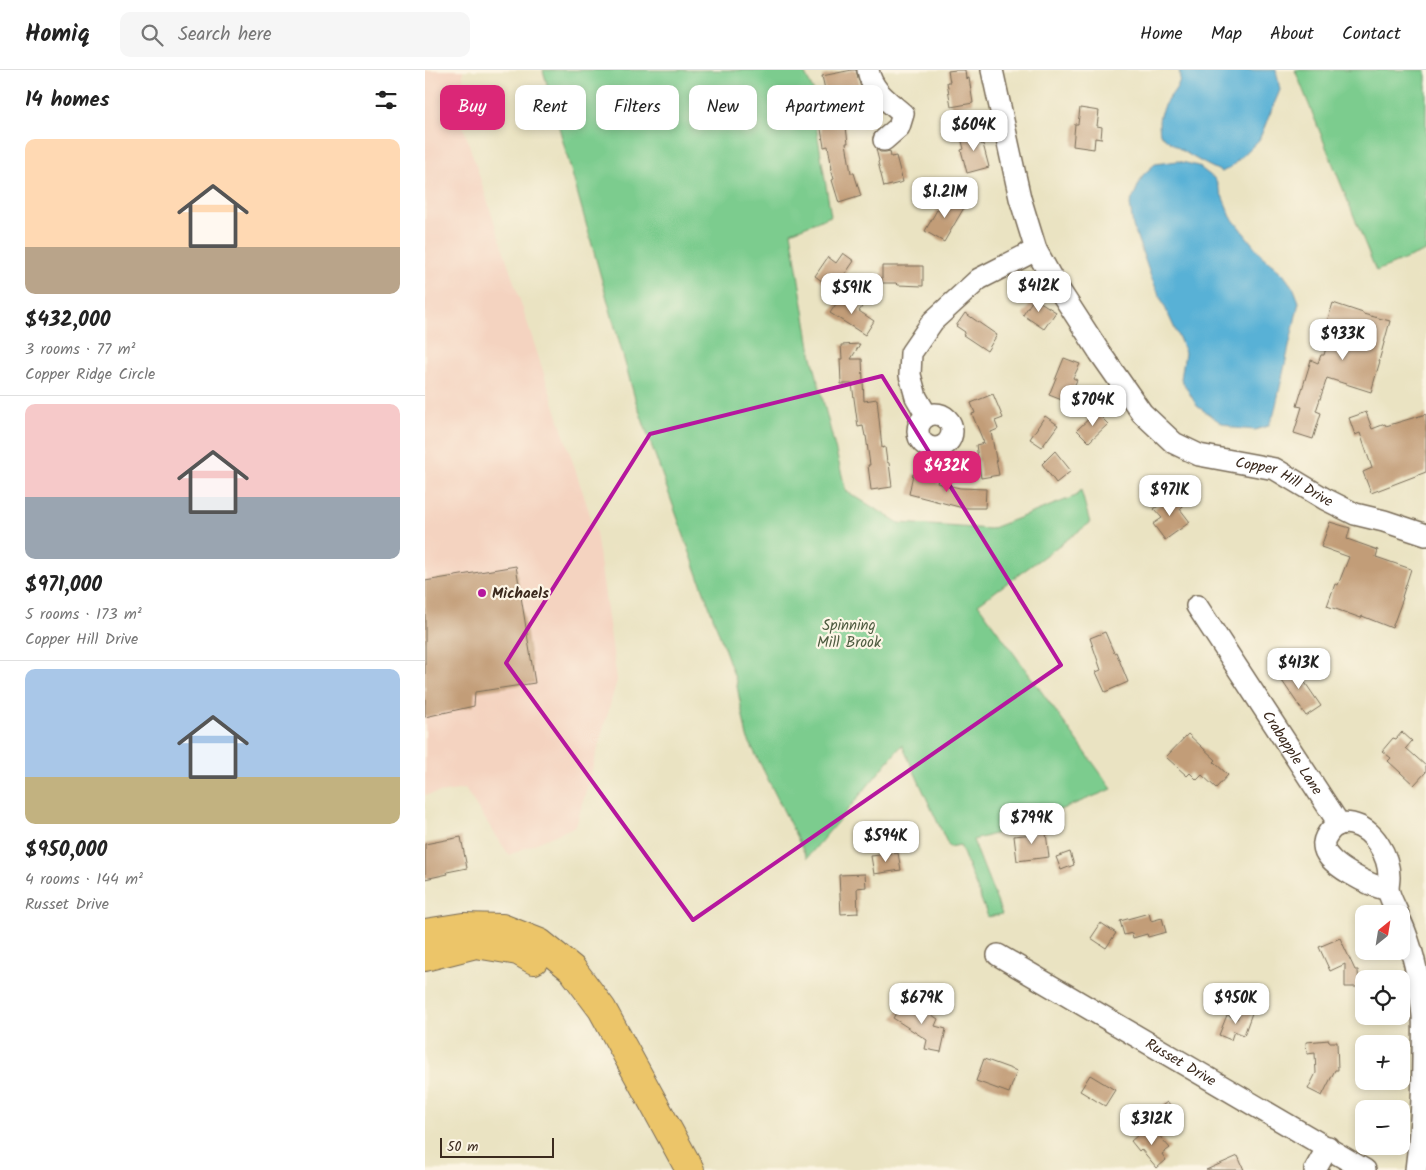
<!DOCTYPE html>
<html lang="en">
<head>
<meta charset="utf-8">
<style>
	:root { --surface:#fff; --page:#f6f6f6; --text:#222; --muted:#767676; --line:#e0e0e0; --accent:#db2777 }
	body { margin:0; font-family:Kalam,sans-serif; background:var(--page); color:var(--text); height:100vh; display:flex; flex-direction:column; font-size:19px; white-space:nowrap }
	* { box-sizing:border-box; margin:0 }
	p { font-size:16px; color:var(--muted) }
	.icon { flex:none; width:28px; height:28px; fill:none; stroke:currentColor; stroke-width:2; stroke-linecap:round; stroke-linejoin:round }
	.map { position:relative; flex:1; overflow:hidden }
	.drawer { display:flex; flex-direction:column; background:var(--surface); width:425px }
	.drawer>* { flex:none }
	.top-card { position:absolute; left:15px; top:15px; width:475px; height:45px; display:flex; gap:10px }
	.needle { width:32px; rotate:30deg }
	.fabs { position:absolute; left:930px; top:835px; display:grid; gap:10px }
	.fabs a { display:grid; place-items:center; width:55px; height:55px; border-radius:10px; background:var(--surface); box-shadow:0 2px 8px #0003; font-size:25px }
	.scale { position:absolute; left:15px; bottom:12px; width:114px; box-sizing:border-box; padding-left:5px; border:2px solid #3b2a1e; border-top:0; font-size:14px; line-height:18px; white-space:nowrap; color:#3b2a1e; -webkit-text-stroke:4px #fcf5e5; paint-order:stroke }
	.price { position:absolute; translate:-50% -42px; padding:0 11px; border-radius:10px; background:#fff; color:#222; font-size:16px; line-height:32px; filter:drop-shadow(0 1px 2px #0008) }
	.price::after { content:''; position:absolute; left:50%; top:30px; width:15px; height:11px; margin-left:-8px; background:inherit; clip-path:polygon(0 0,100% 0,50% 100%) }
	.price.active { background:var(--accent); color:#fff }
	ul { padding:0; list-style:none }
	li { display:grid; align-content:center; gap:10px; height:265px; padding:0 25px }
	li+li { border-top:1px solid var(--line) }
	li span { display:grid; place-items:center; height:155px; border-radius:10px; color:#555 }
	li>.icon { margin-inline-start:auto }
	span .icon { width:90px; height:90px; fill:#fffc; stroke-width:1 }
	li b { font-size:21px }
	h2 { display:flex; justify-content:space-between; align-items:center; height:60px; padding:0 25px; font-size:21px }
	.chip { padding:0 18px; border-radius:10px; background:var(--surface); box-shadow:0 2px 8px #0003; font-size:18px; line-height:45px }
	.chip.active { background:var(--accent); color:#fff }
	header { display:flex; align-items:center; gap:30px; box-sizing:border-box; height:70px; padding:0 25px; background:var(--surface); border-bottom:1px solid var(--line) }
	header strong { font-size:24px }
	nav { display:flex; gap:28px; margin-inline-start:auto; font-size:18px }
	.search { width:350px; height:45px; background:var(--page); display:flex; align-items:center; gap:12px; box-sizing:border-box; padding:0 18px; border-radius:10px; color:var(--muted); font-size:19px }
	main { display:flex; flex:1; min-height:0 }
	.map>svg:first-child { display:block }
	.built { fill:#f4d3c0 }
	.green { fill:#7bcc8e; stroke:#5b7b56 }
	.water { fill:#59b1d6; stroke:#4a6e7a }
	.building { fill:#c29d78 }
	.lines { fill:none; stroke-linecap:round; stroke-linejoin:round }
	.minor-casing { stroke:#786b57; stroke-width:24 }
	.highway-casing { stroke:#786b57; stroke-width:30 }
	.minor { stroke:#fff; stroke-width:21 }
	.highway { stroke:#ecc569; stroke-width:28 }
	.marked { fill:none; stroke:#b5179e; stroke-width:4; stroke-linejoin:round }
	.poi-dot { fill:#b5179e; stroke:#fcf5e5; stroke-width:2 }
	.labels { text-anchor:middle; stroke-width:4.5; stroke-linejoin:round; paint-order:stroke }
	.street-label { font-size:15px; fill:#3b2a1e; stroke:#fcf5e5 }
	.poi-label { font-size:15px; font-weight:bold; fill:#3b2a1e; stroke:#fcf5e5; text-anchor:start }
	.park-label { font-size:15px; fill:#4e5b40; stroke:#fcf5e5 }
</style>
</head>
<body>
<header>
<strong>Homiq</strong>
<div class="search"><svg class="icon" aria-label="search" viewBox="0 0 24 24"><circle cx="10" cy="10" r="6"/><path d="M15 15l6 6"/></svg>Search here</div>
<nav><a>Home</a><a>Map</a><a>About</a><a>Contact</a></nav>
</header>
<main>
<section class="drawer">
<h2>14 homes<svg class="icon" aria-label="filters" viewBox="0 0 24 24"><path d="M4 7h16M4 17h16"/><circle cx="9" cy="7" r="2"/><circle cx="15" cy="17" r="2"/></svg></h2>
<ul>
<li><span style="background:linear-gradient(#ffd9b3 70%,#b9a48a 0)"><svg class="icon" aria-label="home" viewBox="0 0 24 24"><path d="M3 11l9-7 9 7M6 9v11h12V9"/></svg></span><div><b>$432,000</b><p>3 rooms · 77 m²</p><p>Copper Ridge Circle</p></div></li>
<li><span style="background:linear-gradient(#f6c9c9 60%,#9aa5b1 0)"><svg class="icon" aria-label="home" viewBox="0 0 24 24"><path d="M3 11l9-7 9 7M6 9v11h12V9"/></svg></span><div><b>$971,000</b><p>5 rooms · 173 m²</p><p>Copper Hill Drive</p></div></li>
<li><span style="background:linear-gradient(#a9c7e8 70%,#c2b280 0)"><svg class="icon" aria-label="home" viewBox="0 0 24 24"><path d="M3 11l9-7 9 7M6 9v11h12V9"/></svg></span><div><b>$950,000</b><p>4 rooms · 144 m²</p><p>Russet Drive</p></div></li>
</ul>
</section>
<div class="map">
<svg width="1001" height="1100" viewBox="0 0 1001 1100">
	<rect width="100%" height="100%" fill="#fcf5e5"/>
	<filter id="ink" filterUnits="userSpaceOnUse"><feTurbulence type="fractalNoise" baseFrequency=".02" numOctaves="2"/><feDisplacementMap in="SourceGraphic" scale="10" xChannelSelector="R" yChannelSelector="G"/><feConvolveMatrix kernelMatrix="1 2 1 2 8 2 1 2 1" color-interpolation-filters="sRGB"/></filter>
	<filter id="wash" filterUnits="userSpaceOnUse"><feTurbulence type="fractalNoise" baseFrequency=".0096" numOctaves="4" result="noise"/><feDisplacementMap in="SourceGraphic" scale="20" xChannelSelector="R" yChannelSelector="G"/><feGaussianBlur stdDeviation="1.12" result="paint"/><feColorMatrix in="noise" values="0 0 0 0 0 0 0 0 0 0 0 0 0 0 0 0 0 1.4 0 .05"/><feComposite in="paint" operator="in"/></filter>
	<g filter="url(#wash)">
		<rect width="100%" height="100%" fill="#eae3c2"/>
		<!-- built -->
		<path class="built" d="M 0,0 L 38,0 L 38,56 L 171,463 L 192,610 L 151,756 L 84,785 L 40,719 L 0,725 Z"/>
		<!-- green -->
		<path class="green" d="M 118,0 L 378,0 L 392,28 L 388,37 L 406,146 L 366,162 L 386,283 L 421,421 L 474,453 L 565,459 L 651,426 L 656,420 L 665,453 L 553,534 L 687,719 L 587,759 L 548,770 L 577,844 L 563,847 L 535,775 L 524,777 L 477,675 L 382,788 L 322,667 L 311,611 L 211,332 Z
			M 870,0 L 1001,0 L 1001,181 L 951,201 Z"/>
		<!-- water -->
		<path class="water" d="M 754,0 L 851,0 L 855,20 L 834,70 L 806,97 L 797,102 C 775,92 754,80 735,64 C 734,55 733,48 737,40 C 742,26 759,17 754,0 Z
			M 753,91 L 773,96 L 790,109 L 806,147 L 837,186 L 858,204 L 869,219 L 874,232 L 849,344 L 843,356 L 830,360 L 809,358 L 795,352 L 772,336 L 756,309 L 760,283 L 755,270 L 726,207 L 708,156 L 705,134 L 718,105 L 730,94 Z"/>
		<g id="blocks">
			<!-- building -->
			<path class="building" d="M 427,0 L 431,0 L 436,18 L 401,24 L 397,6 Z
				M 531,0 L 540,0 L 541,9 L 544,8 L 548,33 L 526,37 L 522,12 L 525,12 L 523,1 Z
				M 655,38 L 674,41 L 672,56 L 677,57 L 676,69 L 670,68 L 669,79 L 648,76 L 650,54 L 653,54 Z
				M 420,49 L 423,73 L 421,73 L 426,103 L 429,103 L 436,126 L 414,133 L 407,110 L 409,109 L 406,99 L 407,99 L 403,76 L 399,77 L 395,53 Z
				M 552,59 L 557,75 L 558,74 L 564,97 L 542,103 L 536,80 L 539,79 L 535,64 Z
				M 451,79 L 455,82 L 461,82 L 465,81 L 466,87 L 471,86 L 478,112 L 459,117 L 453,92 L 454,91 Z
				M 523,127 L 540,136 L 519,172 L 500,161 L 512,140 L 514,141 Z
				M 418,183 L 429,191 L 409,220 L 390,206 L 403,187 L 411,193 Z
				M 457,196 L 498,196 L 498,216 L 473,215 L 471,213 L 457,213 Z
				M 417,225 L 437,237 L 434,241 L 449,251 L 440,265 L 405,243 Z
				M 609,228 L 631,242 L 619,259 L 598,245 Z
				M 908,233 L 938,243 L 938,244 L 965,251 L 954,291 L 955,291 L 946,322 L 902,308 L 891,341 L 896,343 L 888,369 L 869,363 L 877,337 L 872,336 L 886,290 L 893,293 L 896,285 L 899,285 L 907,257 L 901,255 Z
				M 540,243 L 572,265 L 562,281 L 538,265 L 540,262 L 531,256 Z
				M 435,274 L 426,289 L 437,289 L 439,331 L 452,329 L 457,378 L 460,377 L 462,392 L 464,393 L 467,417 L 446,420 L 443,395 L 445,395 L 441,366 L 440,366 L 438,356 L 433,357 L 427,314 L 416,314 L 415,289 L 417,289 L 416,275 Z
				M 639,288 L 655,294 L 648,308 L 652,310 L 642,332 L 624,325 Z
				M 568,324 L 578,348 L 570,351 L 573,359 L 566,362 L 574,405 L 556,408 L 551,375 L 559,373 L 547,344 L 550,343 L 546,333 Z
				M 671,342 L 683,354 L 664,372 L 652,360 Z
				M 941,342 L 947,359 L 960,354 L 961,356 L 1001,344 L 1001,402 L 946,423 L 938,402 L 947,398 L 935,363 L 930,365 L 924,348 Z
				M 620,346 L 633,355 L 617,377 L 605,369 Z
				M 630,381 L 646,401 L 631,413 L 617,394 Z
				M 488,404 L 513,410 L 512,413 L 535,418 L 561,419 L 560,438 L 538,438 L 484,424 Z
				M 749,424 L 758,436 L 755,439 L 765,452 L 740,470 L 728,454 L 737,448 L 729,439 Z
				M 905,452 L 925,458 L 922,469 L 953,480 L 951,487 L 986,499 L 977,527 L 978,528 L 967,558 L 937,546 L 936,548 L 902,536 L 910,514 L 913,515 L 924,487 L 896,477 Z
				M 91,496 L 110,613 L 50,622 L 49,636 L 0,647 L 0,511 Z
				M 680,562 L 689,583 L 691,582 L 703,612 L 680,622 L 671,602 L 676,600 L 665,568 Z
				M 868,595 L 896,636 L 881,646 L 853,605 Z
				M 977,662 L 987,671 L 981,678 L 1001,696 L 1001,702 L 989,715 L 963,691 L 966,688 L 957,681 L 968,668 L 971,669 Z
				M 763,664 L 791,690 L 789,692 L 803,705 L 791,718 L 777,705 L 772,710 L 765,703 L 762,706 L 741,687 Z
				M 620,755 L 624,787 L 592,791 L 589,766 L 609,764 L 608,756 Z
				M 36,767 L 42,798 L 22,802 L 23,804 L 0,809 L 0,774 Z
				M 645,782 L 649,795 L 636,800 L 631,787 Z
				M 473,783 L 476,800 L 449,804 L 446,786 Z
				M 440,804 L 441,817 L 432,818 L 433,843 L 416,844 L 414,805 Z
				M 724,843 L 726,851 L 737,848 L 741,862 L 723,867 L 722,864 L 708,868 L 707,863 L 699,865 L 695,851 Z
				M 676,853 L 691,863 L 681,878 L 666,868 Z
				M 915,868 L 930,900 L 933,900 L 934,917 L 920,917 L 920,894 L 905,901 L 894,877 Z
				M 481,928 L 513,949 L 510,956 L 521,959 L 516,982 L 500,979 L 502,970 L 468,948 Z
				M 816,939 L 827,943 L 819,965 L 809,961 L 806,970 L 794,965 L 802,945 L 812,949 Z
				M 904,970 L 904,972 L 912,972 L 913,1000 L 910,1000 L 897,1026 L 883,1019 L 891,1003 L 890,983 L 882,984 L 881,972 Z
				M 559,989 L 592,1001 L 584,1023 L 551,1011 Z
				M 665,1005 L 690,1020 L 680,1036 L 655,1021 Z
				M 742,1032 L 752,1044 L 739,1055 L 729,1042 Z
				M 725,1055 L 745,1078 L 737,1084 L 741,1090 L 732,1098 L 716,1079 L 714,1081 L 706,1071 Z
				M 813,1086 L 819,1100 L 781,1100 Z"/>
		</g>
	</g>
	<g filter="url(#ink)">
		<use href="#blocks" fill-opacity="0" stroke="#786b57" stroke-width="1"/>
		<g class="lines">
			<!-- minor casing -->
			<g class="minor-casing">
				<g id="minor">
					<path d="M 443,0 C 447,21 463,31 478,44 L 474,57 L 459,70"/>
					<path id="s1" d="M 567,0 L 595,128 L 611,180 L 626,207 L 675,283 L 717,343 L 749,373 L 774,385 L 850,399 L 900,429 L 930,444 L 959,451 L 1001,465"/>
					<circle cx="510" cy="361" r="17"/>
					<path d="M 502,346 L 491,327 L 485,305 L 486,283 L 508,251 L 554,209 L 611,180"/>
					<path id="s2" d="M 772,536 L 911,749 L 913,755"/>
					<path d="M 963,820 C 947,816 900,795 899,776 C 898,771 901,766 904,762 C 910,754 918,752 927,754 C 949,759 964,786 964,807 C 964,813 962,818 964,823 C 966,830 970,837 973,844"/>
					<path d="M 976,852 C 989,881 995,914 998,946 C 999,960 998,974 998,988 C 998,1026 996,1063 991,1100"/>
					<path id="s3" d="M 573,885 L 940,1100"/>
					<path d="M 890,1100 L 903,1077"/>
				</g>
			</g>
			<!-- highway casing -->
			<g class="highway-casing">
				<path id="highway" d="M 0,863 L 38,857 L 77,858 L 115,873 L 147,899 L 177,939 L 265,1100
					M 0,887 L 51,874 L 93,881 L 109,890"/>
			</g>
			<!-- minor -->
			<use href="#minor" class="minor"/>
			<!-- highway -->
			<use href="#highway" class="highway"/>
		</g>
	</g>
	<!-- marked area -->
	<path class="marked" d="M 457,306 L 636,595 L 268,850 L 81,593 L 225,364 Z"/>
	<!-- markers -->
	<circle class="poi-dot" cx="57" cy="523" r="5"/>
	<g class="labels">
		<!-- street labels -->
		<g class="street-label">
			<text dy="5" stroke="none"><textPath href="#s1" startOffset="542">Copper Hill Drive</textPath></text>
			<text dy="5" stroke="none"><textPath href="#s2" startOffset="175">Crabapple Lane</textPath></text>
			<text dy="5" stroke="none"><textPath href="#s3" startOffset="212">Russet Drive</textPath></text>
		</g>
		<!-- poi labels -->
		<g class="poi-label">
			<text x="67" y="528">Michaels</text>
		</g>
		<!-- park labels -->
		<g class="park-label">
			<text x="424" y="560">Spinning<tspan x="424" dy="17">Mill Brook</tspan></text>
		</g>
	</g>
</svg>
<div class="fabs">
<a><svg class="needle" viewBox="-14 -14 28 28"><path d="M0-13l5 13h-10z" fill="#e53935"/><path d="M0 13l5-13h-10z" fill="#767676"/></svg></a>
<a><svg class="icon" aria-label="locate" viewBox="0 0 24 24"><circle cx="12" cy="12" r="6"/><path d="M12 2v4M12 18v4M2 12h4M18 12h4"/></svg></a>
<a>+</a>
<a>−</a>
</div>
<div class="scale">50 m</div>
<b class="price" style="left:549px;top:82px">$604K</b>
<b class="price" style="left:520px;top:149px">$1.21M</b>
<b class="price" style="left:614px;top:243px">$412K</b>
<b class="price" style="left:427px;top:245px">$591K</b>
<b class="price" style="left:918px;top:291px">$933K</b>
<b class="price" style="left:668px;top:357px">$704K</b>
<b class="price active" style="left:522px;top:423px">$432K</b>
<b class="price" style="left:745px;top:447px">$971K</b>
<b class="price" style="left:874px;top:620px">$413K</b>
<b class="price" style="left:607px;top:775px">$799K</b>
<b class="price" style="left:461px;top:793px">$594K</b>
<b class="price" style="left:497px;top:955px">$679K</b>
<b class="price" style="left:811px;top:955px">$950K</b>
<b class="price" style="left:727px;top:1076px">$312K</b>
<div class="top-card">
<a class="chip active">Buy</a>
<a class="chip">Rent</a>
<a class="chip">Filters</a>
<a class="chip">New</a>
<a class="chip">Apartment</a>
</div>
</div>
</main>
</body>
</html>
